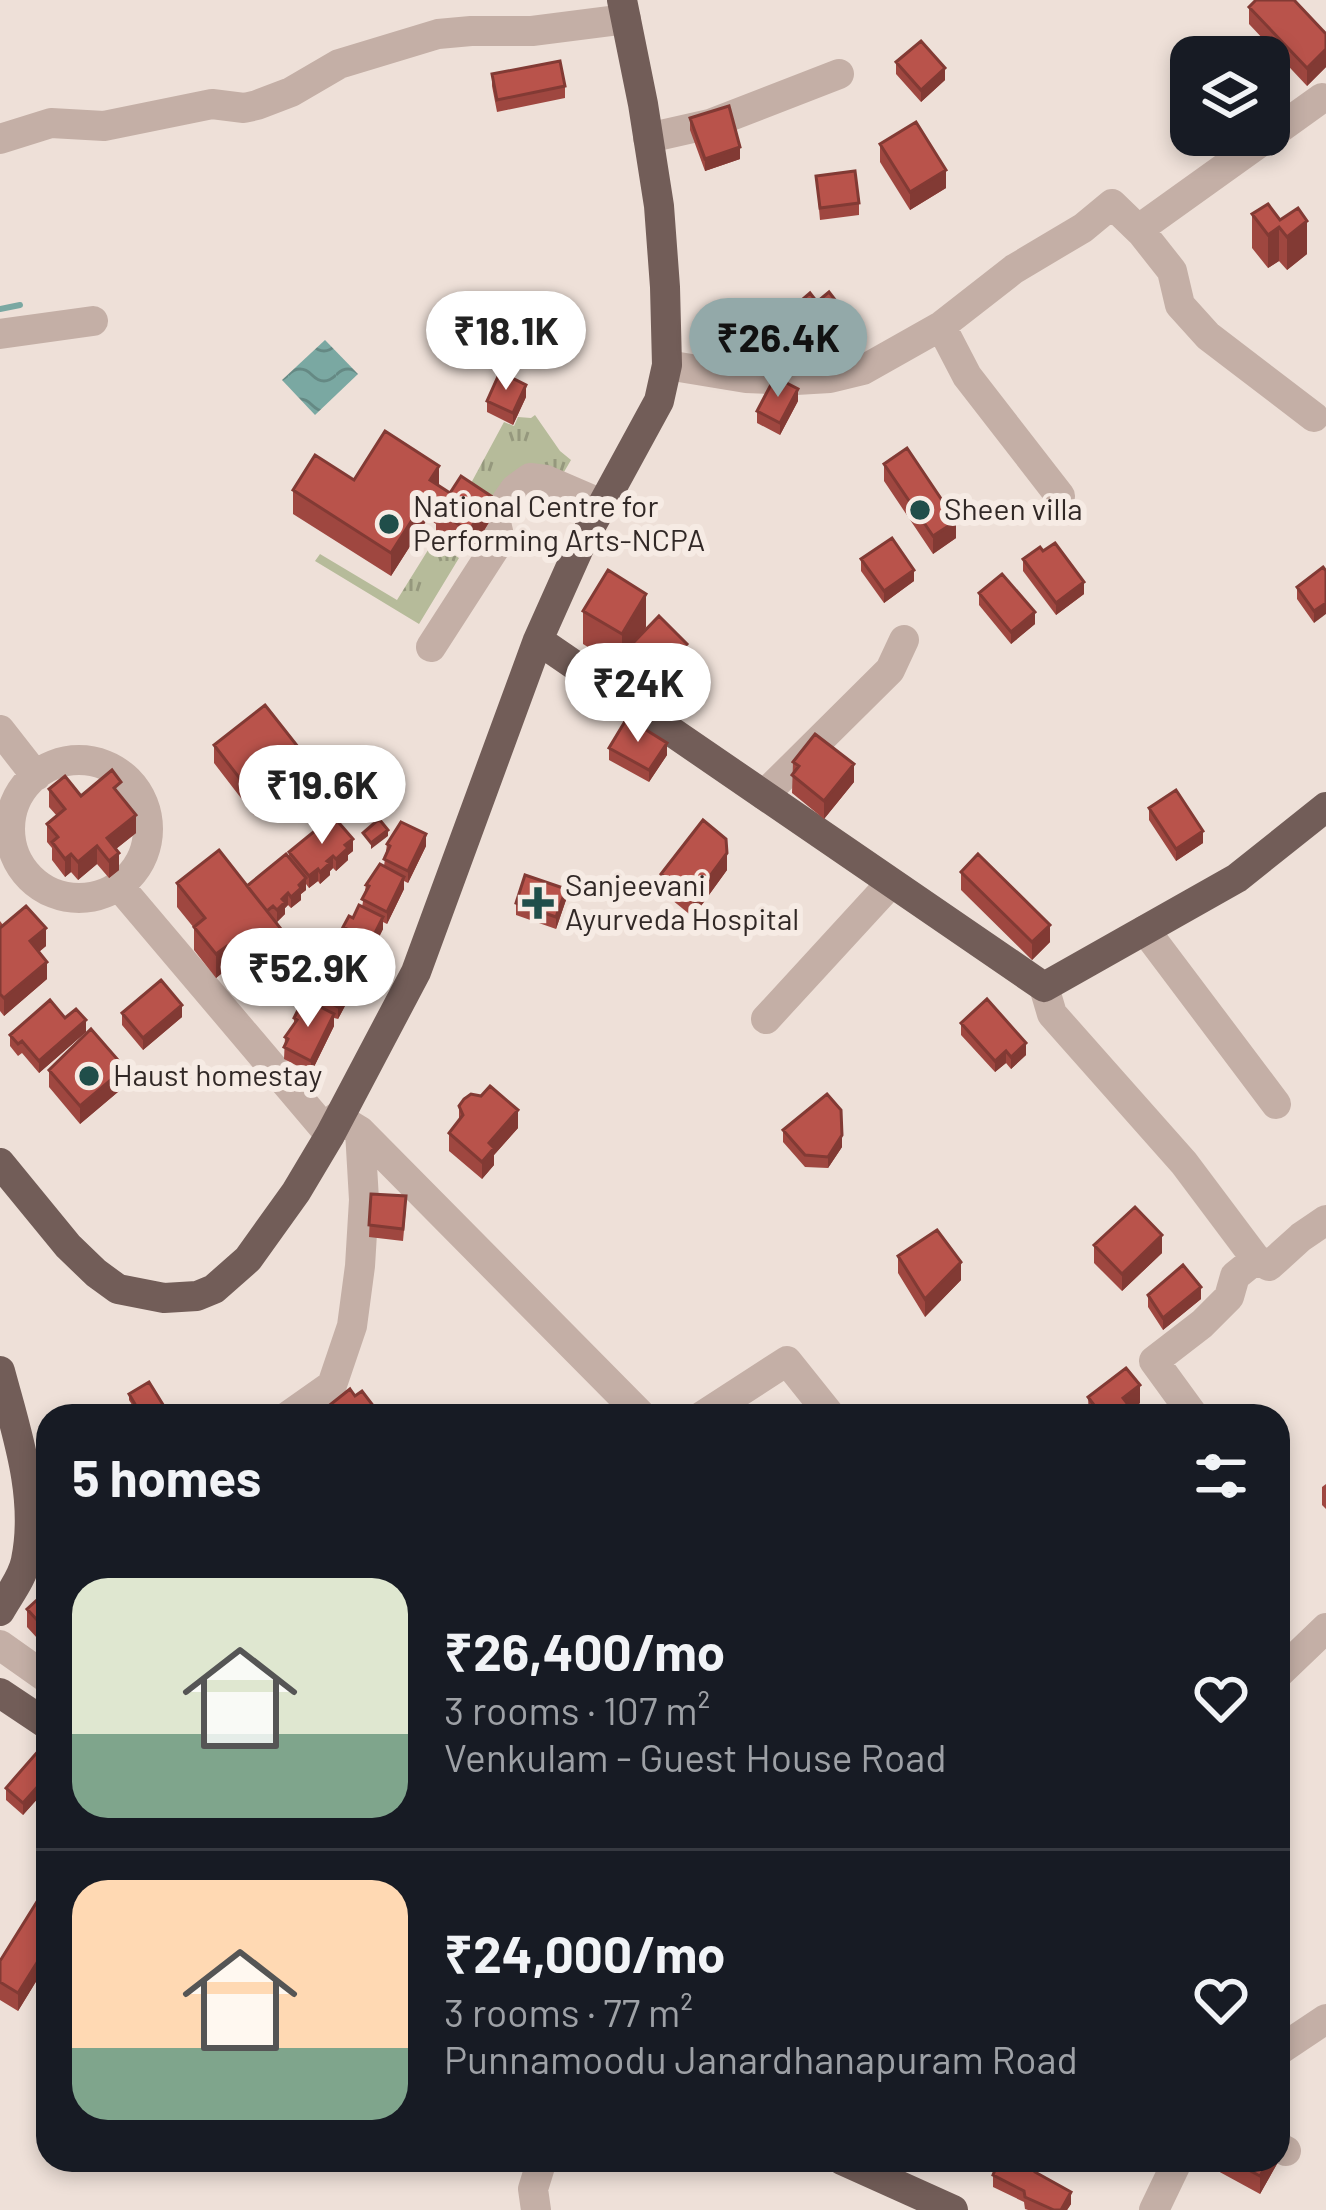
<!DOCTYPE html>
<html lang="en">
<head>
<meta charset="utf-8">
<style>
	:root { --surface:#171b24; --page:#20242c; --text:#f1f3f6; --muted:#9ea1a6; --line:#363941; --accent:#93a9a9 }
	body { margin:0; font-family:Barlow,sans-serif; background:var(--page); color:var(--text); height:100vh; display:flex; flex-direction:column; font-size:45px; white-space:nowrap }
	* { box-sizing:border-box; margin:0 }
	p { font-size:39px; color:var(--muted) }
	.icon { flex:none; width:66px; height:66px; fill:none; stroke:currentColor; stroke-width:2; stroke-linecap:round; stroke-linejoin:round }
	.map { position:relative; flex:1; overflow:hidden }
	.sheet { position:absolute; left:36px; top:1404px; width:1254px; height:768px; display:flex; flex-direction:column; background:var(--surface); border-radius:36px; box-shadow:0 6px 18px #0003 }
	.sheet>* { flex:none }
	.tools { position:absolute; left:1170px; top:36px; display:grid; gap:24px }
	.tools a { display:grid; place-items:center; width:120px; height:120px; border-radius:24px; background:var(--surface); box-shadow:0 6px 18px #0003; font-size:60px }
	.price { position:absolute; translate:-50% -102px; padding:0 27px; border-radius:42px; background:#fff; color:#222; font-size:39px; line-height:78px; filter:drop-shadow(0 3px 6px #0008) }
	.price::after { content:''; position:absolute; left:50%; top:72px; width:36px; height:27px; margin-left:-18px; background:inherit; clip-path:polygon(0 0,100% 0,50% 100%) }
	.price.selected { background:var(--accent); color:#111 }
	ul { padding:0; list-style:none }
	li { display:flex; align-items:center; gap:36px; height:300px; padding:0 36px }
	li+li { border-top:3px solid var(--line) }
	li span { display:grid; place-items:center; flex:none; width:336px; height:240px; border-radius:36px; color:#555 }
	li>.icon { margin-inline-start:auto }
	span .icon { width:144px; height:144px; fill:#fffc; stroke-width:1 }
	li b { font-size:51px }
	h2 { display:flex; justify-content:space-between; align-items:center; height:144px; padding:0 36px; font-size:51px }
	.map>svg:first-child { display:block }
	.grass { fill:url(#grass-tufts) }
	.water { fill:url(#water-waves) }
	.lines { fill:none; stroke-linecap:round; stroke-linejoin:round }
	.stream { stroke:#7aa8a2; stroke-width:6 }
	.minor { stroke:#c4afa6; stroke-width:30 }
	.major { stroke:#725d58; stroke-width:30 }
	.wall { fill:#9f4740 }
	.shaded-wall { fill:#823a34 }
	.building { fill:#b9534b; stroke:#823a34; stroke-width:3 }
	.poi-dot { fill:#204e4a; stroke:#f6ebe4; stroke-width:4.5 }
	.labels { text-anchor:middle; stroke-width:12; stroke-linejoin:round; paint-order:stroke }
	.poi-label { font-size:30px; fill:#312826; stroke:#f6ebe4; text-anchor:start }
</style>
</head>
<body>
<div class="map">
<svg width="1326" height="2210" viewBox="0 0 1326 2210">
	<defs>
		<pattern id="grass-tufts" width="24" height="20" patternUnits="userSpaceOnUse" patternTransform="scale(3)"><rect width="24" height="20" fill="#b6bb9a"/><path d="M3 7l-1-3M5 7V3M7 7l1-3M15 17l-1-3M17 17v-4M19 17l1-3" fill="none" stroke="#95987d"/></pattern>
		<pattern id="water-waves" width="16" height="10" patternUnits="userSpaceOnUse" patternTransform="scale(3)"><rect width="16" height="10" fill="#7aa8a2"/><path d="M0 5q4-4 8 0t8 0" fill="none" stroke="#658984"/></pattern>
	</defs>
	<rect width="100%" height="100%" fill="#eee0d8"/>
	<!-- grass -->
	<path class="grass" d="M 535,415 L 560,451 L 571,460 L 564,472 L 484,511 L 463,498 L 504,422 L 514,426 L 518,417 L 531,418 Z
		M 433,542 L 459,558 L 419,624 L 315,561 L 320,554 L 397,600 Z"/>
	<!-- water -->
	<path class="water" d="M 325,340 L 358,374 L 315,415 L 282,380 Z"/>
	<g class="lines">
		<!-- stream -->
		<path class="stream" d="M 0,309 L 20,305"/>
		<!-- minor -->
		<path class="minor" d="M 648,138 L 710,124 L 839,74
			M 0,139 L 51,123 L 104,126 L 212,104 L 244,108 L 257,105 L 291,92 L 339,64 L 438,34 L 471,31 L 532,31 L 626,19
			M 1139,229 L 1322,98
			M 941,326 L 967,376 L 1060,496
			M 0,334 L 93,321
			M 667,365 L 746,378 L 796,380 L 830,378 L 863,370 L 941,326 L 1014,269 L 1083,228 L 1112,204 L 1142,233 L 1172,271 L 1180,305 L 1208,336 L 1314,417
			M 431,647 L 500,540 L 495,518 L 515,489 L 530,478 L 546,480 L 604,505
			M 0,730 L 36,776
			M10 829a69 69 0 1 1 138 0a69 69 0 1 1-138 0Z
			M 764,795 L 890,670 L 904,640
			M 119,886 L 330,1135
			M 1145,930 L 1276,1104
			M 1044,987 L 1052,1014 L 1184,1163 L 1256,1259 L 1269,1266 L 1301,1237 L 1326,1220
			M 766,1019 L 891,883
			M 337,1117 L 360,1131 L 642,1416
			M 288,1416 L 332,1385 L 352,1326 L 360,1266 L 364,1200 L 360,1131
			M 702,1416 L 787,1361 L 831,1416
			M 1194,1416 L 1154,1361 L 1202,1324 L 1229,1297 L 1235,1276 L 1256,1259
			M 0,1645 L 48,1679
			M 1278,1674 L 1326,1628
			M 1278,2051 L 1326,2019
			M 1278,2147 L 1286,2151
			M 536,2210 L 533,2189 L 542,2160
			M 1154,2210 L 1178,2160"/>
		<!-- major -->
		<path class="major" d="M 538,640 L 1044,987 L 1237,878 L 1326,807
			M 0,1163 L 68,1246 L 96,1273 L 118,1289 L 164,1298 L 197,1296 L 214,1289 L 248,1259 L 296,1192 L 330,1135 L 416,972 L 538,640 L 580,546 L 659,401 L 667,365 L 665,287 L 659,206 L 643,104 L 622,0
			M 0,1371 C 16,1431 39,1496 26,1560 C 23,1577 9,1595 0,1611
			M 0,1693 L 48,1725
			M 842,2160 L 953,2210"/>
	</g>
	<!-- wall -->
	<path class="wall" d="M 1249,7 L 1326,34 L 1326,67 L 1307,86 L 1249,24 Z
		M 896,62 L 945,80 L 921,102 L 896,74 Z
		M 492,74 L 565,86 L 565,98 L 497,112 L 492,86 Z
		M 690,118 L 740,159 L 705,171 L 690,130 Z
		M 880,144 L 946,188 L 910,210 L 880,162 Z
		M 816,176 L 859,203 L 859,215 L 820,220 Z
		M 1268,204 L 1307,254 L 1287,270 L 1279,261 L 1268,268 L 1252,248 L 1252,214 Z
		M 817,302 L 846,326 L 841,330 L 841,337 L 823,351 L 796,317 L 796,305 Z
		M 526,397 L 513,425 L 487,412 L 487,401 Z
		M 798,401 L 780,435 L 757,423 L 757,411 Z
		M 884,464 L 956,538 L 933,554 L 884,481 Z
		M 354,480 L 439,486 L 491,519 L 469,555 L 436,533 L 436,524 L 428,518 L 391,576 L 293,514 L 293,490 Z
		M 861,559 L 914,581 L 884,603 L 861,571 Z
		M 1023,559 L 1084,594 L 1056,615 L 1023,571 Z
		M 1323,567 L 1314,623 L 1297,599 L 1297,587 Z
		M 979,593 L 1035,624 L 1011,644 L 979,605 Z
		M 583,611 L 646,627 L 643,632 L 687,656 L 662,682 L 633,654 L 633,649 L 622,668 L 583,644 Z
		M 214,745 L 317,789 L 289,810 L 278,796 L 254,815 L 214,763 Z
		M 609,748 L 667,755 L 649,782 L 609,760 Z
		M 793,762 L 854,782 L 824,819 L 792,793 Z
		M 49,789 L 81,796 L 121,797 L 136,833 L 116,849 L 119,870 L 109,878 L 97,864 L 78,880 L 71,872 L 65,877 L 52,860 L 52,848 L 47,842 L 47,824 L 57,816 L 49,807 Z
		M 1149,808 L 1203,843 L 1176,861 L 1149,820 Z
		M 387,844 L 426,846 L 408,883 L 404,881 L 404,889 L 387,924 L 383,922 L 383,929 L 364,967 L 363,966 L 363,972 L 338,1019 L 334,1018 L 334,1026 L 311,1073 L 284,1059 L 285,1037 L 294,1024 L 294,1018 L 311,1002 L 312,983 L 321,974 L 321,964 L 341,948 L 343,927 L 362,907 L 366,885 L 384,866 Z
		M 353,851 L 348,855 L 348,860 L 336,871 L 333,868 L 330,871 L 330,875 L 320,884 L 318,881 L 309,888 L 306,884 L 306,890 L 301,894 L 301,900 L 291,908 L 288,905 L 285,908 L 285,914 L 277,922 L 292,966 L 251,999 L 227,969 L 216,978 L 194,950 L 194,928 L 177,907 L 177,883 L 247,886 L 289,858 L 289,852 Z
		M 727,870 L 693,917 L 661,891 L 661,874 Z
		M 961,872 L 1050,942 L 1032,960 L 961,890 Z
		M 566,900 L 556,929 L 516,915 L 516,903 Z
		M 0,921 L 3,925 L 46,946 L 39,952 L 47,979 L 4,1016 L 0,1011 Z
		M 122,1013 L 182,1017 L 143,1050 L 122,1025 Z
		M 65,1018 L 86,1032 L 39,1073 L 22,1053 L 18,1056 L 10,1046 L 10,1035 Z
		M 961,1023 L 1026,1055 L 1011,1069 L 1006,1063 L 995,1072 L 961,1035 Z
		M 49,1070 L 125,1086 L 80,1124 L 49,1087 Z
		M 459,1106 L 518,1128 L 494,1155 L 494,1165 L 482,1179 L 449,1151 L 449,1133 L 459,1120 Z
		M 783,1130 L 842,1147 L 828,1168 L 805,1167 L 783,1142 Z
		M 371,1194 L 406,1208 L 403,1241 L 369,1237 Z
		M 1094,1245 L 1162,1253 L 1122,1291 L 1094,1263 Z
		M 898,1256 L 961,1280 L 925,1317 L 898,1273 Z
		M 1148,1295 L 1201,1299 L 1163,1330 L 1148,1307 Z
		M 129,1394 L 170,1416 L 139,1416 L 129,1400 Z
		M 1088,1397 L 1140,1403 L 1132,1409 L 1137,1416 L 1089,1416 Z
		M 1326,1484 L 1326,1509 L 1322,1505 L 1322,1487 Z
		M 48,1590 L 48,1650 L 27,1627 L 27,1609 Z
		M 48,1742 L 48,1787 L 23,1815 L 6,1800 L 6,1788 Z
		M 48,1884 L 48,1962 L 18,2011 L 0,2000 L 0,1961 Z
		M 1282,2155 L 1260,2194 L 1216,2170 L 1216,2160 L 1278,2160 Z
		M 1036,2173 L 1071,2204 L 1067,2210 L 1028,2210 L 1025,2209 L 1024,2202 L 993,2187 L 993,2175 Z"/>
	<!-- shaded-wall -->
	<path class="shaded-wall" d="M 1326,49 L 1326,67 L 1307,86 L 1307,68 Z
		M 945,68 L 945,80 L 921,102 L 921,90 Z
		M 740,147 L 740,159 L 705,171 L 705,159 Z
		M 946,170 L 946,188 L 910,210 L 910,192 Z
		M 1307,221 L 1307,254 L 1287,270 L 1287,237 Z
		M 1279,227 L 1279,261 L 1268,268 L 1268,235 Z
		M 846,314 L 846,326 L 841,330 L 841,337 L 823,351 L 823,339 L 837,321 Z
		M 526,385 L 526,397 L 513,425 L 513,413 Z
		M 798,389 L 798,401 L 780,435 L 780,423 Z
		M 439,466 L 439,489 L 430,480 Z
		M 428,495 L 428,518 L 391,576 L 391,553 Z
		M 491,496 L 491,519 L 469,555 L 469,531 Z
		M 956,521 L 956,538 L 933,554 L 933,536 Z
		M 914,570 L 914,581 L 884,603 L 884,591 Z
		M 1084,582 L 1084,594 L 1056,615 L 1056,603 Z
		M 646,594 L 646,627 L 635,645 L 633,643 L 633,649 L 622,668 L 622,634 Z
		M 1326,603 L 1326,614 L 1314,623 L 1314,611 Z
		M 1035,612 L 1035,624 L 1011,644 L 1011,632 Z
		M 687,644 L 687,656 L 662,682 L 662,670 Z
		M 667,743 L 667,755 L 649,782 L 649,770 Z
		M 854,764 L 854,782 L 824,819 L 824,801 Z
		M 317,771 L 317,789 L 289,810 L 289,793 Z
		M 278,779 L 278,796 L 254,815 L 254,797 Z
		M 136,815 L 136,833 L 107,856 L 107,838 Z
		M 388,830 L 388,836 L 371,849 L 371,843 Z
		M 1203,831 L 1203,843 L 1176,861 L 1176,849 Z
		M 426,834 L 426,846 L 408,883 L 408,871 Z
		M 353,839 L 353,851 L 348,855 L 348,860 L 336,871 L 336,859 L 345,845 Z
		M 97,846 L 97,864 L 78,880 L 78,862 Z
		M 119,853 L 119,870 L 109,878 L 109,861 Z
		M 727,853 L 727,870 L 693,917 L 693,899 Z
		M 71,854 L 71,872 L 65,877 L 65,859 Z
		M 333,856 L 333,868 L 330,871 L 330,875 L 320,884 L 320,872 Z
		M 318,869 L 318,881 L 309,888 L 309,876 Z
		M 404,877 L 404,889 L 387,924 L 387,912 Z
		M 306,878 L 306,890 L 301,894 L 301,900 L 291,908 L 291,897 L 299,885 Z
		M 566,889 L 566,900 L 556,929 L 556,917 Z
		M 288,893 L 288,905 L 285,908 L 285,914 L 277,922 L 277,910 L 282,899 Z
		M 383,917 L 383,929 L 364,967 L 364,955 Z
		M 1050,925 L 1050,942 L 1032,960 L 1032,942 Z
		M 46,928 L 46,946 L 30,959 L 30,941 Z
		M 292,943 L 292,966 L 251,999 L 251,976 Z
		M 227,946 L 227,969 L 216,978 L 216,954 Z
		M 363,960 L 363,972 L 338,1019 L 338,1007 Z
		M 47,962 L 47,979 L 4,1016 L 4,998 Z
		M 182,1005 L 182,1017 L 143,1050 L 143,1038 Z
		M 334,1014 L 334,1026 L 311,1073 L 311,1061 Z
		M 86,1020 L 86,1032 L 39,1073 L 39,1061 Z
		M 1026,1043 L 1026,1055 L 1011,1069 L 1011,1057 Z
		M 1006,1051 L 1006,1063 L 995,1072 L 995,1061 Z
		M 125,1068 L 125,1086 L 80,1124 L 80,1106 Z
		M 518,1110 L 518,1128 L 494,1155 L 494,1165 L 482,1179 L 482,1162 L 489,1143 Z
		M 842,1135 L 842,1147 L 828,1168 L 828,1157 Z
		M 1162,1235 L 1162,1253 L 1122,1291 L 1122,1274 Z
		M 961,1262 L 961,1280 L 925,1317 L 925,1299 Z
		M 1201,1287 L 1201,1299 L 1163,1330 L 1163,1318 Z
		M 1140,1385 L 1140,1403 L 1123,1416 L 1123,1398 Z
		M 48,1775 L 48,1787 L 23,1815 L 23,1803 Z
		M 48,1945 L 48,1962 L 18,2011 L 18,1993 Z
		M 1282,2137 L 1282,2155 L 1260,2194 L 1260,2176 L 1269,2160 L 1278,2160 L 1278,2144 Z
		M 1071,2192 L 1071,2204 L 1067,2210 L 1061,2210 Z"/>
	<!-- building -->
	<path class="building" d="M 1256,0 L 1294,0 L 1326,34 L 1326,49 L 1307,68 L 1249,7 Z
		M 921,41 L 945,68 L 921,90 L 896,62 Z
		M 560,61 L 565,86 L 497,100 L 492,74 Z
		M 729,106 L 740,147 L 705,159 L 690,118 Z
		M 916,122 L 946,170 L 910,192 L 880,144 Z
		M 855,171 L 859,203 L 820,208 L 816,176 Z
		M 1268,204 L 1280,220 L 1298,208 L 1307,221 L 1287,237 L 1279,227 L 1268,235 L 1252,214 Z
		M 829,292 L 846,314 L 837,321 L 841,325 L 823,339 L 796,305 L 810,293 L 817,302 Z
		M 500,372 L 526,385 L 513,413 L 487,401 Z
		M 775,377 L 798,389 L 780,423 L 757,411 Z
		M 385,431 L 439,466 L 430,480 L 450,493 L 461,476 L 491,496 L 469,531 L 436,510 L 440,503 L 428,495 L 391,553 L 293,490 L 315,455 L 354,480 Z
		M 907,448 L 956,521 L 933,536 L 884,464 Z
		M 892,538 L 914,570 L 884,591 L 861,559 Z
		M 1055,543 L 1084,582 L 1056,603 L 1023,559 L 1040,547 L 1043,551 Z
		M 1323,567 L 1326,571 L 1326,603 L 1314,611 L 1297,587 Z
		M 608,570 L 646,594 L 622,634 L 583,611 Z
		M 1002,574 L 1035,612 L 1011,632 L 979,593 Z
		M 659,616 L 687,644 L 662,670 L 633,643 Z
		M 265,705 L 317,771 L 289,793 L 278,779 L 254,797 L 214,745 Z
		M 627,718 L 667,743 L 649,770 L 609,748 Z
		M 815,734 L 854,764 L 824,801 L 792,775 L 799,766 L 793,762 Z
		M 112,770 L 121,782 L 114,788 L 136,815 L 107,838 L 119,853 L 109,861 L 97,846 L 78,862 L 71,854 L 65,859 L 52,842 L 58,837 L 47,824 L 65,809 L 49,789 L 65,776 L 81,796 Z
		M 1176,790 L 1203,831 L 1176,849 L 1149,808 Z
		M 333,816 L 353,839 L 345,845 L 348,848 L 336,859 L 333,856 L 327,861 L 330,863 L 320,872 L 318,869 L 309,876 L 289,852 Z
		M 379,819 L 388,830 L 371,843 L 363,833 Z
		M 703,820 L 726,839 L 727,853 L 693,899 L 661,874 Z
		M 401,822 L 426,834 L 408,871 L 384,859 L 390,846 L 387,844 Z
		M 219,850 L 292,943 L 251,976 L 227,946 L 216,954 L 194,927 L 205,918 L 177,883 Z
		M 286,854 L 306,878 L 299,885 L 301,888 L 291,897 L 288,893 L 282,899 L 285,902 L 277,910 L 273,906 L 267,911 L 247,886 Z
		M 978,854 L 1050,925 L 1032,942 L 961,872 Z
		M 380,864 L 404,877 L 387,912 L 362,899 L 369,886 L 366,885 Z
		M 525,875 L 566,889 L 556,917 L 516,903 Z
		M 359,905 L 383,917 L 364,955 L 341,942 L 347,929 L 343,927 L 349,916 L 353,918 Z
		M 26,906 L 46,928 L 30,941 L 47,962 L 4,998 L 0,994 L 0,928 Z
		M 336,946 L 363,960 L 338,1007 L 311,993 L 315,984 L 312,983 L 317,972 L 321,974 L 325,966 L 321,964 L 326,954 L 330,956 Z
		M 161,980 L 182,1005 L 143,1038 L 122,1013 Z
		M 987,999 L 1026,1043 L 1011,1057 L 1006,1051 L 995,1061 L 961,1023 Z
		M 50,1000 L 65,1018 L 76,1009 L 86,1020 L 39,1061 L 22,1041 L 18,1044 L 10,1035 Z
		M 307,1000 L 334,1014 L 311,1061 L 284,1047 L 288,1039 L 285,1037 L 297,1020 L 294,1018 L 300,1006 L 303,1008 Z
		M 91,1029 L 125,1068 L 80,1106 L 49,1070 Z
		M 490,1086 L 518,1110 L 489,1143 L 494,1148 L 482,1162 L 449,1133 L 463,1115 L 459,1106 L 464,1099 L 471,1094 L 481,1096 Z
		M 827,1094 L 841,1110 L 842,1135 L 828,1157 L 805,1155 L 783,1130 Z
		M 371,1194 L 406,1196 L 403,1229 L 369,1225 Z
		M 1135,1207 L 1162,1235 L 1122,1274 L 1094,1245 Z
		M 937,1230 L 961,1262 L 925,1299 L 898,1256 Z
		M 1183,1265 L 1201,1287 L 1163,1318 L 1148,1295 Z
		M 1126,1368 L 1140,1385 L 1123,1398 L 1137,1416 L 1102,1416 L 1088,1397 Z
		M 149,1382 L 170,1416 L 142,1416 L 129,1394 Z
		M 350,1389 L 355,1396 L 362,1391 L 381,1416 L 332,1416 L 326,1408 Z
		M 48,1590 L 48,1632 L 27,1609 Z
		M 47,1741 L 48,1775 L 23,1803 L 6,1788 Z
		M 48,1884 L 48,1945 L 18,1993 L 0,1982 L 0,1961 Z
		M 999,2160 L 1025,2160 L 1036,2165 L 1035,2172 L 1071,2192 L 1061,2210 L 1054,2210 L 1025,2197 L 1024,2191 L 993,2175 Z
		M 1230,2160 L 1269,2160 L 1260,2176 Z"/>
	<!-- markers -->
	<g class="poi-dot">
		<circle cx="920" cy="510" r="12"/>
		<circle cx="389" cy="524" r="12"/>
		<path d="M532 885h12v12h12v12h-12v12h-12v-12h-12v-12h12z"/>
		<circle cx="89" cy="1076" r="12"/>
	</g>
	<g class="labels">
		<!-- poi labels -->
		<g class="poi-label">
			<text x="413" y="517">National Centre for<tspan x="413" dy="34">Performing Arts-NCPA</tspan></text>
			<text x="944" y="520">Sheen villa</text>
			<text x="565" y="896">Sanjeevani<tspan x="565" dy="34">Ayurveda Hospital</tspan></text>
			<text x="113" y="1086">Haust homestay</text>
		</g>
	</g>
</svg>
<div class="tools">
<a><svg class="icon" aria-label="layers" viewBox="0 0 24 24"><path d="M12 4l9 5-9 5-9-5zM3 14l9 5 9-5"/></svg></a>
</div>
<b class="price" style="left:506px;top:393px">₹18.1K</b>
<b class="price selected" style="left:778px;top:400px">₹26.4K</b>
<b class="price" style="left:638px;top:745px">₹24K</b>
<b class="price" style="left:322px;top:847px">₹19.6K</b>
<b class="price" style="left:308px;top:1030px">₹52.9K</b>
<section class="sheet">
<h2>5 homes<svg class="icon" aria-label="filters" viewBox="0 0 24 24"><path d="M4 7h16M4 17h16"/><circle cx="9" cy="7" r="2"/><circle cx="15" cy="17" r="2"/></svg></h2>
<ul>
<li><span style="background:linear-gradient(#dfe7d0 65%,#7fa58c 0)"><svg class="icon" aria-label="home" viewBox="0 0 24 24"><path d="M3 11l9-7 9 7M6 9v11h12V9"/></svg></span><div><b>₹26,400/mo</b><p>3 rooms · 107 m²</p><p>Venkulam - Guest House Road</p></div><svg class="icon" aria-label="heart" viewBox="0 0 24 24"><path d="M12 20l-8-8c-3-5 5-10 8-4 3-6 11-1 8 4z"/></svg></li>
<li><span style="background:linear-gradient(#ffd9b3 70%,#7fa58c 0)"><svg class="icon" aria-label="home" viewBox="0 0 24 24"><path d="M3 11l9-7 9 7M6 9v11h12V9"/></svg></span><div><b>₹24,000/mo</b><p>3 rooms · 77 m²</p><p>Punnamoodu Janardhanapuram Road</p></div><svg class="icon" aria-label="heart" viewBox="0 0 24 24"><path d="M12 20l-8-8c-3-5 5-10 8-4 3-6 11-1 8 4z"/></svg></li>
</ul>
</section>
</div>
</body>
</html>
